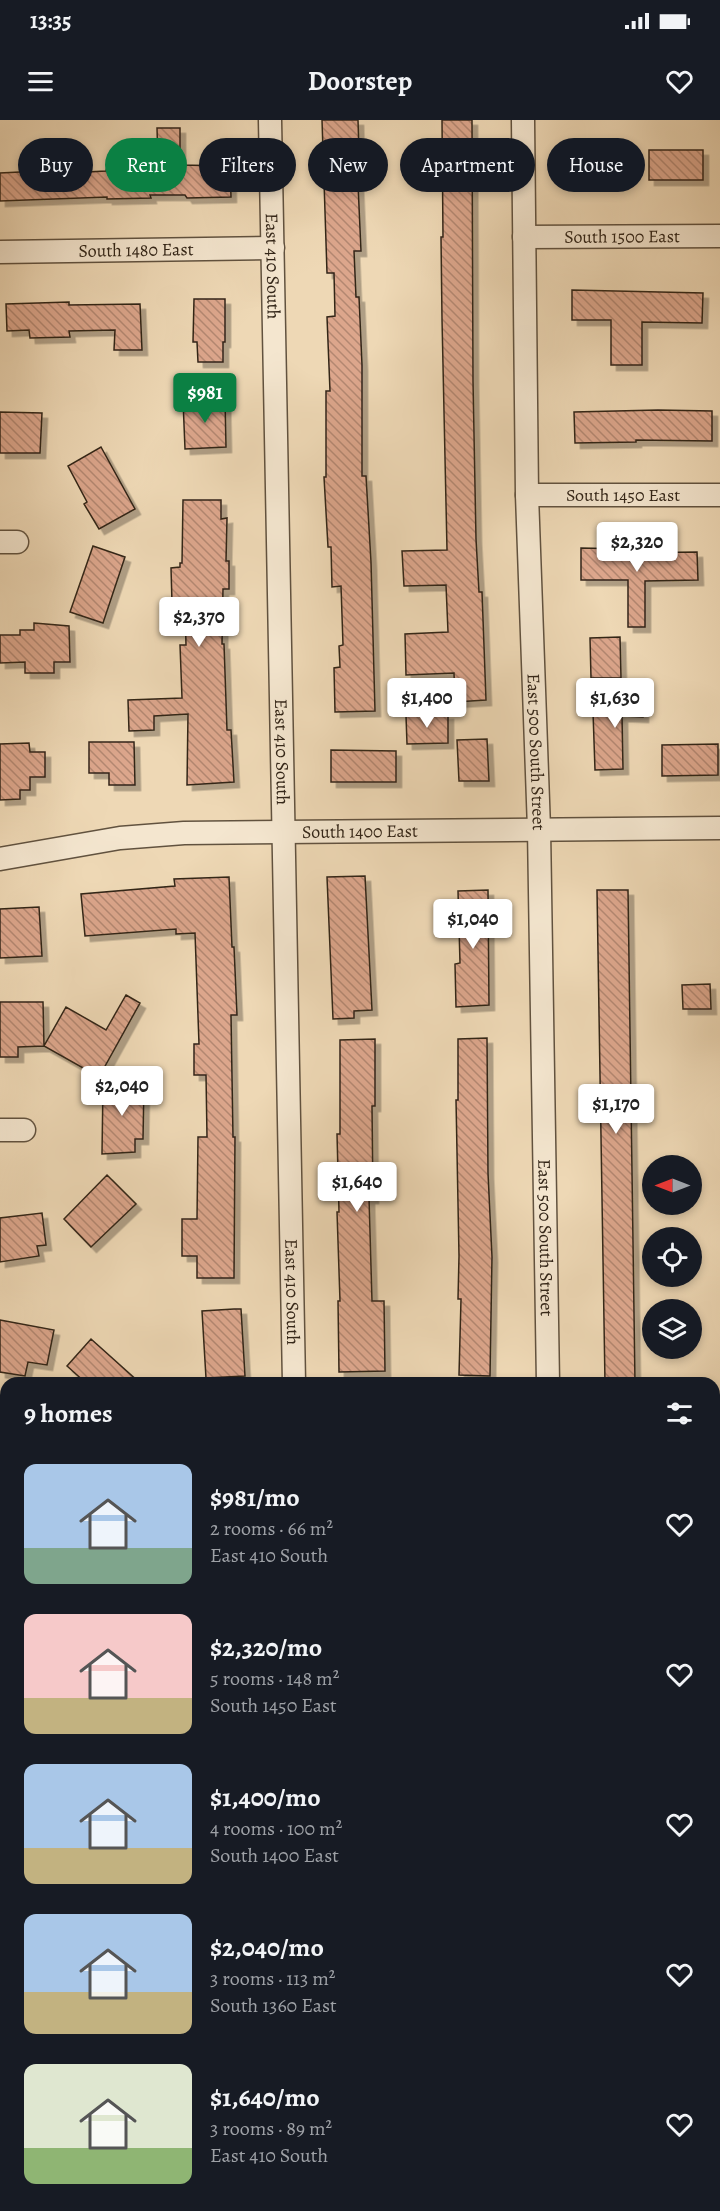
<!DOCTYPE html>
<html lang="en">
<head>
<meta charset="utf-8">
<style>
	:root { --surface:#171b24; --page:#20242c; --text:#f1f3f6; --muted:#9ea1a6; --accent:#0b8043 }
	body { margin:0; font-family:Alegreya,serif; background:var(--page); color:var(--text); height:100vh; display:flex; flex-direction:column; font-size:22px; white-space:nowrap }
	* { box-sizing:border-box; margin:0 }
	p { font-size:20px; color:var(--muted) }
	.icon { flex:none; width:33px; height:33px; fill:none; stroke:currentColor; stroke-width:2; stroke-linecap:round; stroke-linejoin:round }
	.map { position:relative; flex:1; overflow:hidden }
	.sheet { position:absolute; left:0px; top:1257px; width:720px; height:834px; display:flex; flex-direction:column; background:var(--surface); border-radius:18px 18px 0 0; box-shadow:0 3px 9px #0003 }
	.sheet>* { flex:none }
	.guide { position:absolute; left:18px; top:18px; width:684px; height:54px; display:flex; gap:12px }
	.needle { width:39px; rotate:270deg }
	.fabs { position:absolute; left:642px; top:1035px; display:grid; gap:12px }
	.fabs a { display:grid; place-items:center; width:60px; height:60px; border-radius:50%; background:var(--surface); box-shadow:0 3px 9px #0003; font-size:30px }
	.price { position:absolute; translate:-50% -51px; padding:0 14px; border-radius:6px; background:#fff; color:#222; font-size:20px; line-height:39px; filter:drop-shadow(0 2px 3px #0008) }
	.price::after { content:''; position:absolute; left:50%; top:36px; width:18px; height:14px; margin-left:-9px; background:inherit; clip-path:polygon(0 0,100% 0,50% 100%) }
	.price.on { background:var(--accent); color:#fff }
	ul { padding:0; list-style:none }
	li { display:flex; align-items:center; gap:18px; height:150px; padding:0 24px }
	li span { display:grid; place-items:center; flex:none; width:168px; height:120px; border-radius:12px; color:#555 }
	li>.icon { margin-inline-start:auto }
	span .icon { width:72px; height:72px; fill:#fffc; stroke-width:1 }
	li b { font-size:26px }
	h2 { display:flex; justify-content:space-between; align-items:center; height:72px; padding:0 24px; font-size:26px }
	.pill { padding:0 21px; border-radius:27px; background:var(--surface); box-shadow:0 3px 9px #0003; font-size:21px; line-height:54px }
	.pill.on { background:var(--accent); color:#fff }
	.status { display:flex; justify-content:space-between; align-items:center; height:42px; padding:0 30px; background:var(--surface); direction:ltr }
	.status svg { height:16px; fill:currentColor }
	header { display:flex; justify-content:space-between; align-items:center; height:78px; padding:0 24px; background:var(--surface); font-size:27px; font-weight:600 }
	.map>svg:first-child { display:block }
	.building { fill:url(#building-back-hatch); stroke:#322518; stroke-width:1.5; filter:url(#shadow) }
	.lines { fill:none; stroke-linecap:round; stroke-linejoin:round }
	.minor-casing { stroke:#61523f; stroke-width:25 }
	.tertiary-casing { stroke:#61523f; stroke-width:31 }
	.minor { stroke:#f4e6cf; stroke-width:22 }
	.tertiary { stroke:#f4e6cf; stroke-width:28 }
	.labels { text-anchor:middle; stroke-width:6; stroke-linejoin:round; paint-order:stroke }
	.street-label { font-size:18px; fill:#322518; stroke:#f4e6cf }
</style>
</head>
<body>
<div class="status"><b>13:35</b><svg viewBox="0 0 49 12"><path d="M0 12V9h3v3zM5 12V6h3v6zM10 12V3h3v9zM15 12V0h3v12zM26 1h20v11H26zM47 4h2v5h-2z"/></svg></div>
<header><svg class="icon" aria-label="menu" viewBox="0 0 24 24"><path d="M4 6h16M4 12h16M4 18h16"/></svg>Doorstep<svg class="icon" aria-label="heart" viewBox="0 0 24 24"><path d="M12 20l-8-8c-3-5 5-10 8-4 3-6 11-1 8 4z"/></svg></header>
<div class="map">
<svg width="720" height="2091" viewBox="0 0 720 2091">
	<defs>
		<pattern id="building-back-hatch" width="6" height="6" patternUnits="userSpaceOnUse" patternTransform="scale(1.5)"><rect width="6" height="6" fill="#dca68c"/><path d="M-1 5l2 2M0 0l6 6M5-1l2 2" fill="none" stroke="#b38771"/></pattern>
		<filter id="shadow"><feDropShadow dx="5.5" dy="5.5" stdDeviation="0" flood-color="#0004"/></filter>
	</defs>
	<rect width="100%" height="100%" fill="#eed8b5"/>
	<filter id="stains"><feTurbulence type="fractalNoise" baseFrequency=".00333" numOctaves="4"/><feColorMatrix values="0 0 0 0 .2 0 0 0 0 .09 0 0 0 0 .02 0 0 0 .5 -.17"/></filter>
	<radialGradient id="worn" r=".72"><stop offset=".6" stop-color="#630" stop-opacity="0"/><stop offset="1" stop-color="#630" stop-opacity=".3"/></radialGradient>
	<!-- building -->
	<path class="building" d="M 322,0 L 358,0 L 360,64 L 358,64 L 361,131 L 354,131 L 356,177 L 359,177 L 362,245 L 362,356 L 366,356 L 371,442 L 375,591 L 335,592 L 334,548 L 340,547 L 339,526 L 343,525 L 341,466 L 332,467 L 331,427 L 328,427 L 324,357 L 326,357 L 326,271 L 330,271 L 327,197 L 335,196 L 334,153 L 327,153 Z
		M 442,0 L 472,0 L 473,261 L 476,419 L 479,472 L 482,472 L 486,580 L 455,582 L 454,553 L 406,555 L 405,514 L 448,512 L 446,465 L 404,466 L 402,431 L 447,430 L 442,199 L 441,117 L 443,117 Z
		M 157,8 L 180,8 L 180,45 L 230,46 L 231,77 L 187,78 L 185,75 L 150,75 L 151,78 L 107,79 L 107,77 L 0,81 L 0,53 L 40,51 L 40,54 L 87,54 L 87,52 L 106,51 L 107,47 L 136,45 L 136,42 L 158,41 Z
		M 570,28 L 612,29 L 612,60 L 570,59 Z
		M 649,30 L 703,30 L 703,60 L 649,60 Z
		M 572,170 L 703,173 L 702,203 L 642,202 L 642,245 L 611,245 L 611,200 L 572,200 Z
		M 194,179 L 225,179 L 225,222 L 223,222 L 223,242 L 198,242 L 197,222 L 193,222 Z
		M 69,182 L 69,185 L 140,184 L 142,230 L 114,230 L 115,210 L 69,211 L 70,217 L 30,218 L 29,210 L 7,211 L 6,184 Z
		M 225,279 L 226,327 L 185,329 L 183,280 Z
		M 658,290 L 712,291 L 712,321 L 636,320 L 636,322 L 575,323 L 574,292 Z
		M 0,292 L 42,293 L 40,333 L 0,333 Z
		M 101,327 L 135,389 L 99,409 L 84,384 L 87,382 L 68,346 Z
		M 183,380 L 221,380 L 221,399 L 227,398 L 226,441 L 229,441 L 229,469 L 223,469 L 222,524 L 224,524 L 227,610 L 231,610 L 234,662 L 187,665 L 188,594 L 154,596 L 154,610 L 129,611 L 128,580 L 182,578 L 180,525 L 186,525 L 185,487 L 181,487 L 181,483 L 172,483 L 171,448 L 180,447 L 180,443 L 182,443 Z
		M 93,426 L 125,437 L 103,503 L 70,492 Z
		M 581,428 L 625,429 L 625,433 L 697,432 L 698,460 L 645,461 L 645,507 L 628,507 L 628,460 L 581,460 Z
		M 34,503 L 69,506 L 70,542 L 54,542 L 54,553 L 25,553 L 25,542 L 0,543 L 0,515 L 20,515 L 20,510 L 34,510 Z
		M 620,517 L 621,558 L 591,558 L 590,518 Z
		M 619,568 L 643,568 L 643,597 L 622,596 L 623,649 L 595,650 L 593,592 L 619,591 Z
		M 448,594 L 448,623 L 407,624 L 406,596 Z
		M 487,619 L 489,661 L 459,661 L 457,620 Z
		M 89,622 L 134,622 L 135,665 L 109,665 L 109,653 L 89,653 Z
		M 29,623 L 30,632 L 45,632 L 45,657 L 30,657 L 30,670 L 20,670 L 20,679 L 0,680 L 0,624 Z
		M 718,624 L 718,655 L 662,656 L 662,625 Z
		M 331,630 L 396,631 L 396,662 L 331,662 Z
		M 365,756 L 372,890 L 354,891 L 354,898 L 333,899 L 327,757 Z
		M 229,757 L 232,827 L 234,827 L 237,895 L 231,895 L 233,1017 L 235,1017 L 234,1158 L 197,1158 L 197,1136 L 182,1136 L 182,1099 L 197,1099 L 198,1017 L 207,1017 L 206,955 L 194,955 L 194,924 L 199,924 L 195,813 L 176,814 L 176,809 L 85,816 L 81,774 L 175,766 L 174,759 Z
		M 488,770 L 489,885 L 456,887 L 455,844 L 460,843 L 458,771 Z
		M 597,770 L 628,770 L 635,1263 L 605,1263 Z
		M 39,787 L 42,836 L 0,838 L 0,789 Z
		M 710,864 L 711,889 L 683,889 L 682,865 Z
		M 126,875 L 140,883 L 99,957 L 44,926 L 66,887 L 106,910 Z
		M 0,882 L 43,882 L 44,926 L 18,927 L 18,937 L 0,937 Z
		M 487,918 L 488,1053 L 492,1137 L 490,1256 L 459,1255 L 461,1179 L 458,1179 L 459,1136 L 456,980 L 458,980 L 458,919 Z
		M 375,919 L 375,986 L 372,986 L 373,1078 L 369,1078 L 372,1181 L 384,1181 L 385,1251 L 339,1252 L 338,1181 L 340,1181 L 337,1092 L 339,1092 L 337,1014 L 340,1014 L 340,920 Z
		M 103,964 L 144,964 L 143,1019 L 135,1019 L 135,1032 L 102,1034 Z
		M 107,1055 L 136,1084 L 91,1127 L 64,1099 Z
		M 42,1093 L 46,1125 L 37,1126 L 39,1136 L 0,1142 L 0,1098 Z
		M 234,1189 L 241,1189 L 245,1256 L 206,1258 L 202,1191 Z
		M 0,1200 L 54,1210 L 47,1245 L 28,1242 L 25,1256 L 0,1252 Z
		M 91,1219 L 140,1263 L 86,1263 L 67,1246 Z"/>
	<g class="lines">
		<!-- minor casing -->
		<g class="minor-casing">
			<g id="minor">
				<path id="s1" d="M 270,0 L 294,1263"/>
				<path id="s2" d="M 523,0 L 527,375 L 539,709 L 548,1263"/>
				<path id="s3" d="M 524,117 L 720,116"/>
				<path id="s4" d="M 0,132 L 273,128"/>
				<path id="s5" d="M 527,375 L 720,375"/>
				<path d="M 0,422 L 17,422"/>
				<path id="s6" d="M 0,739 L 120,718 L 184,713 L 720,708"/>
				<path d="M 0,1010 L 24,1010"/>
				<path d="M 0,1334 L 6,1334"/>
				<path d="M 714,1907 L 720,1906"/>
				<path d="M 0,2010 L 6,2008"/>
				<path d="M 278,2085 L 279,2091"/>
			</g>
		</g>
		<!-- tertiary casing -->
		<g class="tertiary-casing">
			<path id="tertiary" d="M 0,1649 L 6,1650
				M 714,1687 L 720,1688"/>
		</g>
		<!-- minor -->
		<use href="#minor" class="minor"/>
		<!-- tertiary -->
		<use href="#tertiary" class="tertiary"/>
	</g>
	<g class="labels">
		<!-- street labels -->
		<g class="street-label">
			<text dy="6" stroke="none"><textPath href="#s3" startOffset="98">South 1500 East</textPath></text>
			<text dy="6" stroke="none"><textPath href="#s4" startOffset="136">South 1480 East</textPath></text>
			<text dy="6" stroke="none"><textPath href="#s1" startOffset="146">East 410 South</textPath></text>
			<text dy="6" stroke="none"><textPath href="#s5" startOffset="96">South 1450 East</textPath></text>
			<text dy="6" stroke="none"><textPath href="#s1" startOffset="632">East 410 South</textPath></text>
			<text dy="6" stroke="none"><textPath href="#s2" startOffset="632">East 500 South Street</textPath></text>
			<text dy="6" stroke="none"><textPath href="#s6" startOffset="362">South 1400 East</textPath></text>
			<text dy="6" stroke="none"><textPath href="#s2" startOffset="1118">East 500 South Street</textPath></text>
			<text dy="6" stroke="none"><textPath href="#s1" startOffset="1172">East 410 South</textPath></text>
		</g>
	</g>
	<rect width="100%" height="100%" filter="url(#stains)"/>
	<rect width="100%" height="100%" fill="url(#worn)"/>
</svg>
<div class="fabs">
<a><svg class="needle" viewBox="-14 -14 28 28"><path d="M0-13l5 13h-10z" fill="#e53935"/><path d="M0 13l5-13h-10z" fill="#9ea1a6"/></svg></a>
<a><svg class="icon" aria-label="locate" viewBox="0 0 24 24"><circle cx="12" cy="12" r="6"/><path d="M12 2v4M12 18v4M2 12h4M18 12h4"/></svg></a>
<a><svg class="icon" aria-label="layers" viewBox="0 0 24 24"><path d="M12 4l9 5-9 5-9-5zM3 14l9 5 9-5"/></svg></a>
</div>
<b class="price on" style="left:205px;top:304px">$981</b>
<b class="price" style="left:637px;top:453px">$2,320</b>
<b class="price" style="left:199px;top:528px">$2,370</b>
<b class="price" style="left:427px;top:609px">$1,400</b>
<b class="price" style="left:615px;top:609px">$1,630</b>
<b class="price" style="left:473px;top:830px">$1,040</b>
<b class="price" style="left:122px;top:997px">$2,040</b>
<b class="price" style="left:616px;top:1015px">$1,170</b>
<b class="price" style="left:357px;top:1093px">$1,640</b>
<div class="guide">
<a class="pill">Buy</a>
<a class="pill on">Rent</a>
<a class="pill">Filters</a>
<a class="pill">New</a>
<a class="pill">Apartment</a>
<a class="pill">House</a>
</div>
<section class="sheet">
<h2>9 homes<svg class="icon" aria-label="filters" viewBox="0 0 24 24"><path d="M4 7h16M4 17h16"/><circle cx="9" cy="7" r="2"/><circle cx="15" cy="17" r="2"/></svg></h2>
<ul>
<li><span style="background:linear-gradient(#a9c7e8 70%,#7fa58c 0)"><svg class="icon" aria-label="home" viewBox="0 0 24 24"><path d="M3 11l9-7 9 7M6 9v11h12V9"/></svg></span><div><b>$981/mo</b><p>2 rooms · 66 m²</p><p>East 410 South</p></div><svg class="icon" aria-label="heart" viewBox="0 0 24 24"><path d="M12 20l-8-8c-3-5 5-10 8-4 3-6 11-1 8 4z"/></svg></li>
<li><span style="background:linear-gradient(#f6c9c9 70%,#c2b280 0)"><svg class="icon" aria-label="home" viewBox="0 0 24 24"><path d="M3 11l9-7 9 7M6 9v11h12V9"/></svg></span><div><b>$2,320/mo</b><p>5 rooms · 148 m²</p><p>South 1450 East</p></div><svg class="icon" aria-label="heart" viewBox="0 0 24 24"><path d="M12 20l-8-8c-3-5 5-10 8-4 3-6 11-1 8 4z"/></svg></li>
<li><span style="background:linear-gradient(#a9c7e8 70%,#c2b280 0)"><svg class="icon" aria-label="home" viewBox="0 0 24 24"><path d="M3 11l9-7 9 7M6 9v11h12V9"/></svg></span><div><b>$1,400/mo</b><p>4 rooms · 100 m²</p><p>South 1400 East</p></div><svg class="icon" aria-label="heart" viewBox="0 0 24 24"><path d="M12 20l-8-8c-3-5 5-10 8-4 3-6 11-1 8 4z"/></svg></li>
<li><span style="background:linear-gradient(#a9c7e8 65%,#c2b280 0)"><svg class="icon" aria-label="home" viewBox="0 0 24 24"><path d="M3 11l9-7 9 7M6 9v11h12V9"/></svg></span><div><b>$2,040/mo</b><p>3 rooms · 113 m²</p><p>South 1360 East</p></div><svg class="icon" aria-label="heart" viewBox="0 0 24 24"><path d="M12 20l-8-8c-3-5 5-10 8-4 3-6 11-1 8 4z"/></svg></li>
<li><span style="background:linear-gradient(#dfe7d0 70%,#8fb573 0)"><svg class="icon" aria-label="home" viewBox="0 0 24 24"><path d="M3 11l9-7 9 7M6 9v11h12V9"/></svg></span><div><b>$1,640/mo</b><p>3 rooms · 89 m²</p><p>East 410 South</p></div><svg class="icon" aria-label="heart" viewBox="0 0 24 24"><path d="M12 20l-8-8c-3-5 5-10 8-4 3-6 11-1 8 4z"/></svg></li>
</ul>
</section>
</div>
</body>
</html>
